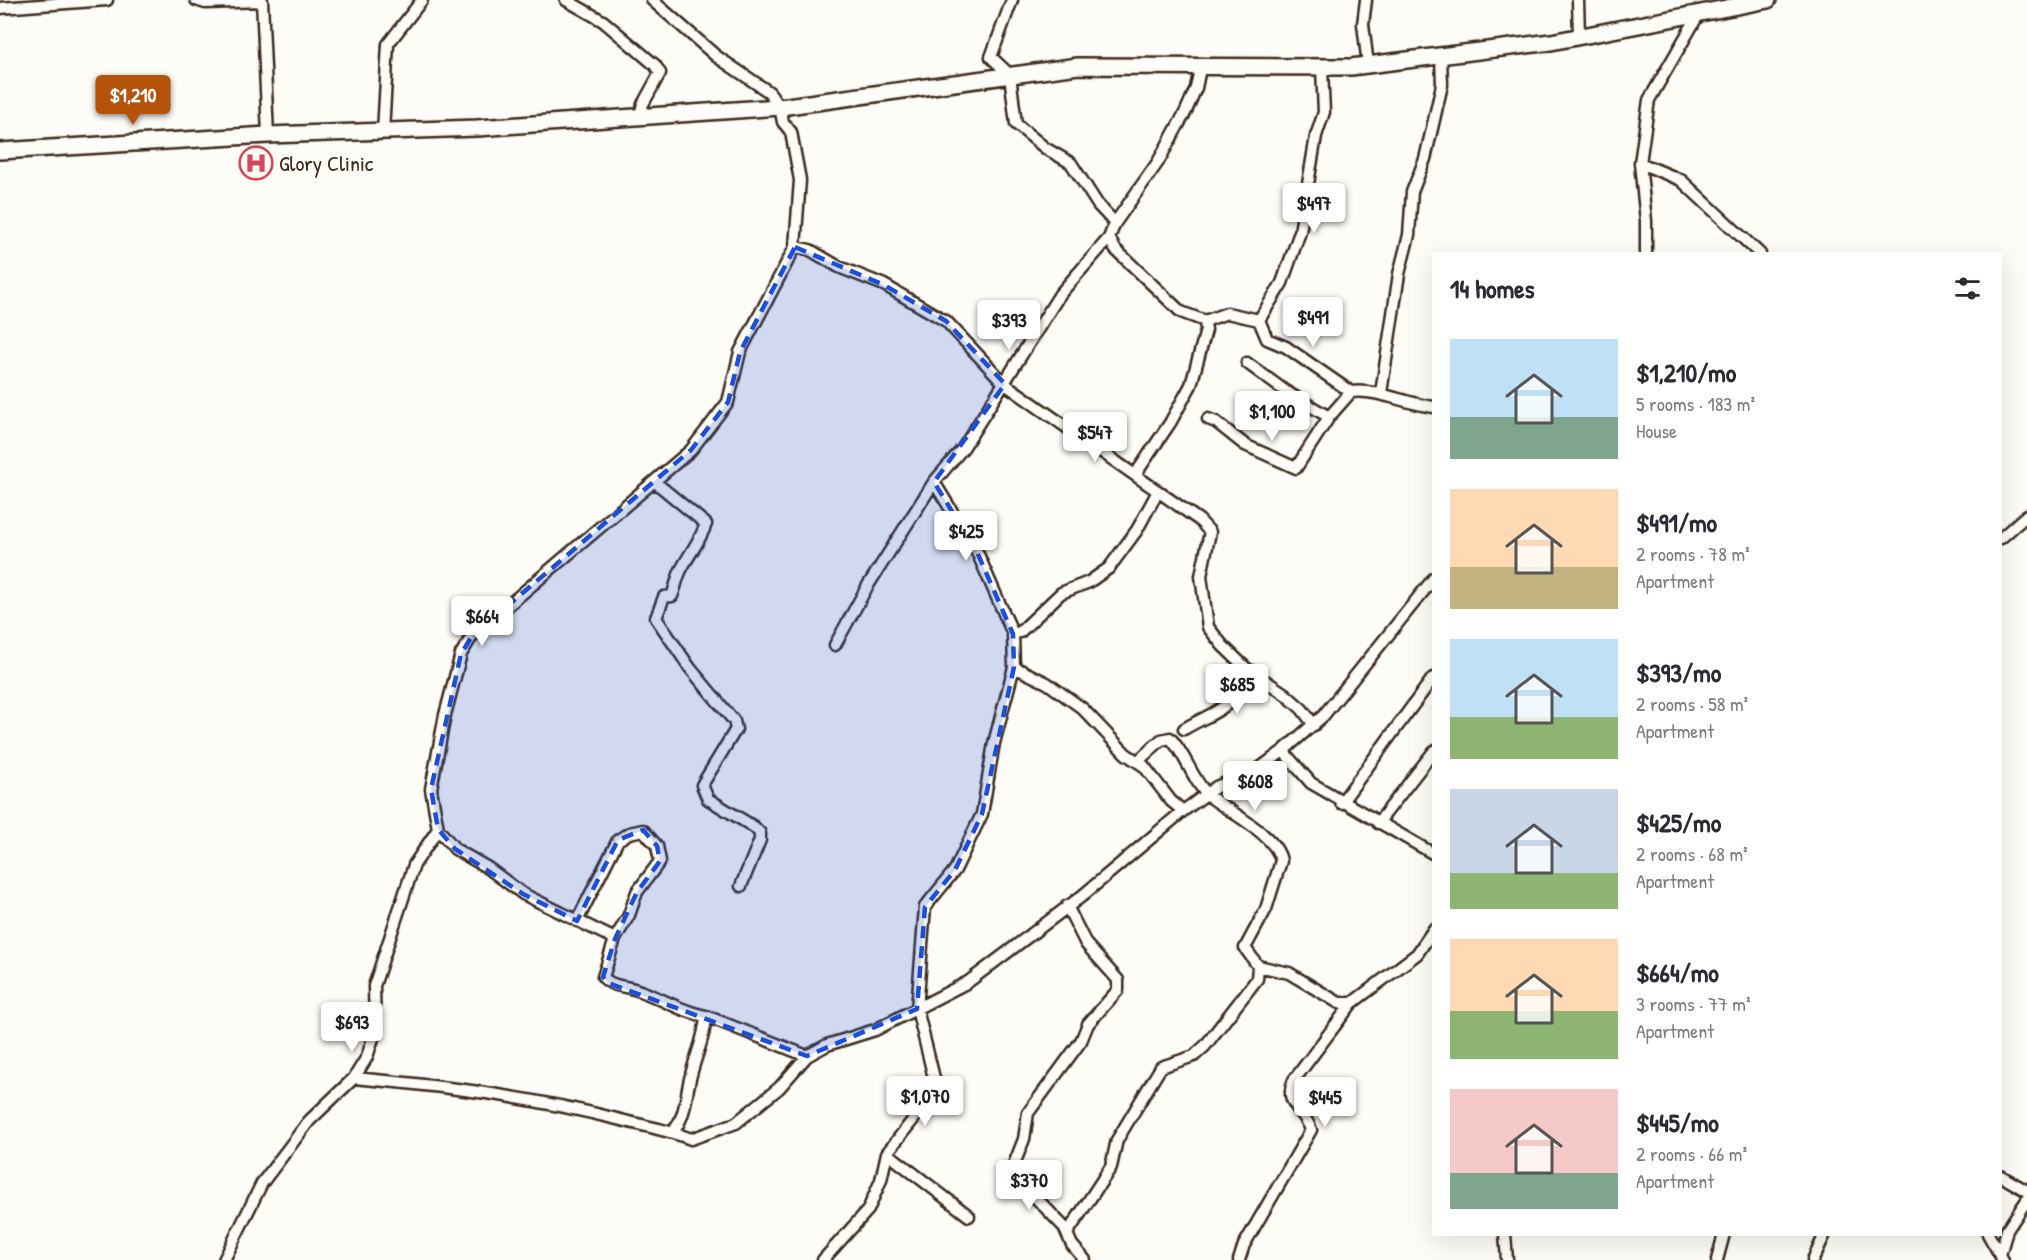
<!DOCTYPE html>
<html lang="en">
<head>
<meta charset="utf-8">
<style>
	:root { --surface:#fff; --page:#f2f2f3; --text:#2b2b33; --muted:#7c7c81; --accent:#b45309 }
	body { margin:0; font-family:"Patrick Hand",sans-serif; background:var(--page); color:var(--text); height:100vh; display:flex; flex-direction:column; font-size:22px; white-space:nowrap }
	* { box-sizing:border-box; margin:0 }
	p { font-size:20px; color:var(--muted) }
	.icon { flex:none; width:33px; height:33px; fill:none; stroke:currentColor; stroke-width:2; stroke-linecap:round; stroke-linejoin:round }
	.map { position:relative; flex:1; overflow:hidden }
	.sheet { position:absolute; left:1432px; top:252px; width:570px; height:984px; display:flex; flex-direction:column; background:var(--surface); border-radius:0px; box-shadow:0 6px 24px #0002 }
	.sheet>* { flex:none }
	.price { position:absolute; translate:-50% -51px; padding:0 14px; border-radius:6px; background:#fff; color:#222; font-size:20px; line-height:39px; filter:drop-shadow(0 2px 3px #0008) }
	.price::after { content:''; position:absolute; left:50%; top:36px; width:18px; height:14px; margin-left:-9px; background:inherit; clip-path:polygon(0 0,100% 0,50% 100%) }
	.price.selected { background:var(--accent); color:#fff }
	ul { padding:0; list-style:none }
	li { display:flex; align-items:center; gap:18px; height:150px; padding:0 18px }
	li span { display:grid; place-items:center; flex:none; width:168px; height:120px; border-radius:0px; color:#555 }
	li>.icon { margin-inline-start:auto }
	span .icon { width:72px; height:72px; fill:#fffc; stroke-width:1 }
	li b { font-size:26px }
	h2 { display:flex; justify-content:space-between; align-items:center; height:72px; padding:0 18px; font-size:26px }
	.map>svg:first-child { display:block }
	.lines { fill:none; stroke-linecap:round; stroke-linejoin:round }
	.minor-casing { stroke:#3b2a1e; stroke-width:15 }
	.secondary-casing { stroke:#3b2a1e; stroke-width:20 }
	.minor { stroke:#fdfcf7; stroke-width:10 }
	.secondary { stroke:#fdfcf7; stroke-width:15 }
	.marked { fill:#1d4ed8; fill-opacity:0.2; stroke:#1d4ed8; stroke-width:4.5; stroke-dasharray:12 8; stroke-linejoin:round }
	.labels { text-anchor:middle; stroke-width:6; stroke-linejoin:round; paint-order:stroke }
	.poi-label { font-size:22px; fill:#3b2a1e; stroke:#fdfcf7; text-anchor:start }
</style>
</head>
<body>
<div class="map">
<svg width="2027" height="1260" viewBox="0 0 2027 1260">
	<rect width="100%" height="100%" fill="#fdfcf7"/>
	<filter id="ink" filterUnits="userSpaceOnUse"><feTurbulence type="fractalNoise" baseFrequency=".0167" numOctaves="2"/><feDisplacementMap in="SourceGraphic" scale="12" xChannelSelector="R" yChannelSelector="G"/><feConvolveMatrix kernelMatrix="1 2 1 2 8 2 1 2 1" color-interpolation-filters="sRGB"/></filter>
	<g filter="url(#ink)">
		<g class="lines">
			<!-- minor casing -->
			<g class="minor-casing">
				<path id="minor" d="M 196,0 L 205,3 L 262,1
					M 262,0 L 268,135
					M 566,0 L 603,21 L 655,65 L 660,73 L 643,104 L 640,115
					M 652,0 L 716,56 L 769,92 L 780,107 L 783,122 L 791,132 L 800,180 L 795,247 L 740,352 L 728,402 L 691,450 L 472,636 L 461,654 L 445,715 L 431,789 L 438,829 L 455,849 L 488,868 L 523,894 L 615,939 L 603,977 C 610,986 623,986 634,989 C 659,996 680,1012 706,1016 C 705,1038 696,1054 691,1075 C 685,1096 687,1114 673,1132
					M 1012,0 L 991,57 L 1010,75 L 1016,124 L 1045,148 L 1071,163 L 1098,205 L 1115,223
					M 1366,0 L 1363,24 L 1368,65
					M 1578,0 L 1579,36
					M 0,8 L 107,0
					M 383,132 L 388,44 L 422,0
					M 1640,163 L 1681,180 L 1760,254
					M 1109,238 L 1115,249 L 1181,312 L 1205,321 L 1206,330 L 1191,385 L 1170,423 L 1135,475
					M 795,247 L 810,250 L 839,267 L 884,285 L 946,321 L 1005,384 L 1199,520 L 1210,532 L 1201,576 L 1208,627 L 1223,646 L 1246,668 L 1285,694 L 1302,709 L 1314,725
					M 1646,254 L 1646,221 L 1640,163 L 1649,100 L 1700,12
					M 1259,320 L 1267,339 L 1286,347 L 1351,392
					M 1205,321 L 1227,313 L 1259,320 L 1282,283 L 1300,232 L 1316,136 L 1324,112 L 1322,69
					M 1247,363 L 1285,391 L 1329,417 L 1351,392 C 1380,389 1405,404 1434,407
					M 1381,393 L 1399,274 L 1409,235 L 1412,192 L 1425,159 L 1442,85 L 1441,56
					M 1208,419 L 1216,422 L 1245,445 L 1296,468 L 1329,417
					M 655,482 L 706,524 C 700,541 690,553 682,568 C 677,576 676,587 672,596 L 664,597 L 656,618 L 690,668 L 734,721 L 736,729 L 702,785 L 708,799 L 754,827 L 760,833 L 760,840 L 741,886
					M 934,482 L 977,552 L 1013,634
					M 2001,538 L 2027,515
					M 835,645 L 867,587 L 934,482 L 963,448 L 1060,294 L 1109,238 L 1115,223 L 1158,162 L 1186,111 L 1196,88 L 1201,64
					M 1014,667 L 1047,683 L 1082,708 L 1126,754 L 1144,766 L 1171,801 L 1183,811
					M 1184,729 C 1218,709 1237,709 1246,668
					M 1283,751 L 1311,783 L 1434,854
					M 1341,803 L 1433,678
					M 1378,823 L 1434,751
					M 1067,906 L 1086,944 L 1118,980 L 1118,990 L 1088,1024 L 1081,1041 L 1028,1113 L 1024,1139 L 1011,1172 L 1064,1227 L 1072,1245 L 1085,1260
					M 577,921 L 618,840 L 629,833 L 643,830 L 657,846 L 660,861 L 637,892 L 629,915 L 615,939
					M 1258,966 L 1289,973 L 1339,1003 L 1352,1003 L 1417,954 L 1434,929
					M 706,1016 L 807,1056
					M 354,1078 C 446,1086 531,1097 621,1120 C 644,1126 669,1130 691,1139 L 736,1123 L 779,1088 L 807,1056 L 827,1045 L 875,1030 L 968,982 L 1082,896 L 1183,811 L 1216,787 L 1256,771 L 1283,751 L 1323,716 L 1434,578
					M 887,1153 L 969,1216
					M 2001,1176 L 2027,1191
					M 1068,1232 L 1111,1167 L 1117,1140 L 1161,1067 L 1194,1056 L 1205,1046 L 1257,979 L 1258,966 L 1245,948 L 1266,909 L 1281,861 C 1277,835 1229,812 1209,796 C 1193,782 1186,754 1170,738 L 1161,740 L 1138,761
					M 1505,1234 L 1507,1260
					M 1988,1234 L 2000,1255
					M 224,1260 L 262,1183 L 309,1121 L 354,1078 L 367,1057 L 375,1032 L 374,986 L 414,865 L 438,829
					M 823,1260 L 868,1210 L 881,1180 L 887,1153 L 919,1112 L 931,1094 L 935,1082 L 917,1009 L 925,907 L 955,870 L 982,814 L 994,743 L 1014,667 L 1013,634 L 1020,632 L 1061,593 L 1089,582 L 1109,568 L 1137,530 L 1158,491
					M 1239,1260 L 1244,1245 L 1311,1130 C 1304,1108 1283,1105 1294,1080 L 1352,1003
					M 1717,1260 L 1724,1234
					M 1813,1260 L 1825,1234
					M 2003,1260 L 2000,1255 L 2007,1230 L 2027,1200"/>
			</g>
			<!-- secondary casing -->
			<g class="secondary-casing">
				<path id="secondary" d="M 0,151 L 268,135 L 477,128 L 780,107 L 1078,66 L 1351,67 L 1551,42 L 1768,0"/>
			</g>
			<!-- minor -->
			<use href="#minor" class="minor"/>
			<!-- secondary -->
			<use href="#secondary" class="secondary"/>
		</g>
	</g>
	<!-- marked area -->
	<path class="marked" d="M 795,247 L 884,285 L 946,321 L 1005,384 L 934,482 L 977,552 L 1013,634 L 1014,667 L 982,814 L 955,870 L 925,907 L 917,1009 L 807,1056 L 608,983 L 603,977 L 615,939 L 637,892 L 660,861 L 657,846 L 643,830 L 618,840 L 577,921 L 523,894 L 455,849 L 438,829 L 431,789 L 461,654 L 472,636 L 691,450 L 728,402 L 740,352 Z"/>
	<!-- icons -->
	<defs>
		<g id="hospital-ring" transform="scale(1.725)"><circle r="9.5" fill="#fdfcf7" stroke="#d1495b" stroke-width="1.5"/><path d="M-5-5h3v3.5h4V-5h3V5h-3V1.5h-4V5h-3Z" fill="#d1495b"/></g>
	</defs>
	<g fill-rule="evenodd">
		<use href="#hospital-ring" x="256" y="163"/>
	</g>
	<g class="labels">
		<!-- poi labels -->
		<g class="poi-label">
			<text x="279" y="171">Glory Clinic</text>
		</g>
	</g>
</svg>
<b class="price selected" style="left:133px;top:126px">$1,210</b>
<b class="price" style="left:1314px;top:234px">$497</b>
<b class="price" style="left:1313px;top:348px">$491</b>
<b class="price" style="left:1009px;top:351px">$393</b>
<b class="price" style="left:1272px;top:442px">$1,100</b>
<b class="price" style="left:1095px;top:463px">$547</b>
<b class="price" style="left:966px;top:562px">$425</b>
<b class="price" style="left:482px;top:647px">$664</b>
<b class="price" style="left:1237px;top:715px">$685</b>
<b class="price" style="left:1255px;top:812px">$608</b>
<b class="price" style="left:352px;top:1053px">$693</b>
<b class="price" style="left:925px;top:1127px">$1,070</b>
<b class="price" style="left:1325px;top:1128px">$445</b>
<b class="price" style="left:1029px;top:1211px">$370</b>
<section class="sheet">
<h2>14 homes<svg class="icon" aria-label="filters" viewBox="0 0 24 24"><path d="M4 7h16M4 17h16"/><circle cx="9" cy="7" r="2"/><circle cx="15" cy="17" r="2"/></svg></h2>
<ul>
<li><span style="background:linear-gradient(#bfe0f5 65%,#7fa58c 0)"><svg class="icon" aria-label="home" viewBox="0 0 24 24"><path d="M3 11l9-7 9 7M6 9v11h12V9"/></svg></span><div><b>$1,210/mo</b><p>5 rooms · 183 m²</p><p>House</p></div></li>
<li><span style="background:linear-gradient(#ffd9b3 65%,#c2b280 0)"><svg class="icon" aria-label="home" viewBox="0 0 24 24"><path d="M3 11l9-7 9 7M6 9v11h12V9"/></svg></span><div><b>$491/mo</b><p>2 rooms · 78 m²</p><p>Apartment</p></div></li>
<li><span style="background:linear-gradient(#bfe0f5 65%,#8fb573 0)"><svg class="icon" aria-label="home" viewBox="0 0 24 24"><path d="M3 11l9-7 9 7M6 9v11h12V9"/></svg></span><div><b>$393/mo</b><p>2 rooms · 58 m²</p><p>Apartment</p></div></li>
<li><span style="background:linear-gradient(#c9d6e8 70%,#8fb573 0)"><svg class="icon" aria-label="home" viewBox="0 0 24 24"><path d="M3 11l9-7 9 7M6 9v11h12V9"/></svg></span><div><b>$425/mo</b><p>2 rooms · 68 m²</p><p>Apartment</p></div></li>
<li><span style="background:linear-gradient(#ffd9b3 60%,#8fb573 0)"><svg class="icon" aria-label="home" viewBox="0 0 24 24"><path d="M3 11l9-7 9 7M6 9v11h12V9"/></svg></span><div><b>$664/mo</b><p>3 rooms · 77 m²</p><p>Apartment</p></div></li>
<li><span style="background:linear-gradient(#f6c9c9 70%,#7fa58c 0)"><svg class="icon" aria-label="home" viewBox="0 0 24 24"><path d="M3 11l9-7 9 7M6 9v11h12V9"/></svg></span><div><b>$445/mo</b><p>2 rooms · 66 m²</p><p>Apartment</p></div></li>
</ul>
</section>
</div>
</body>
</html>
